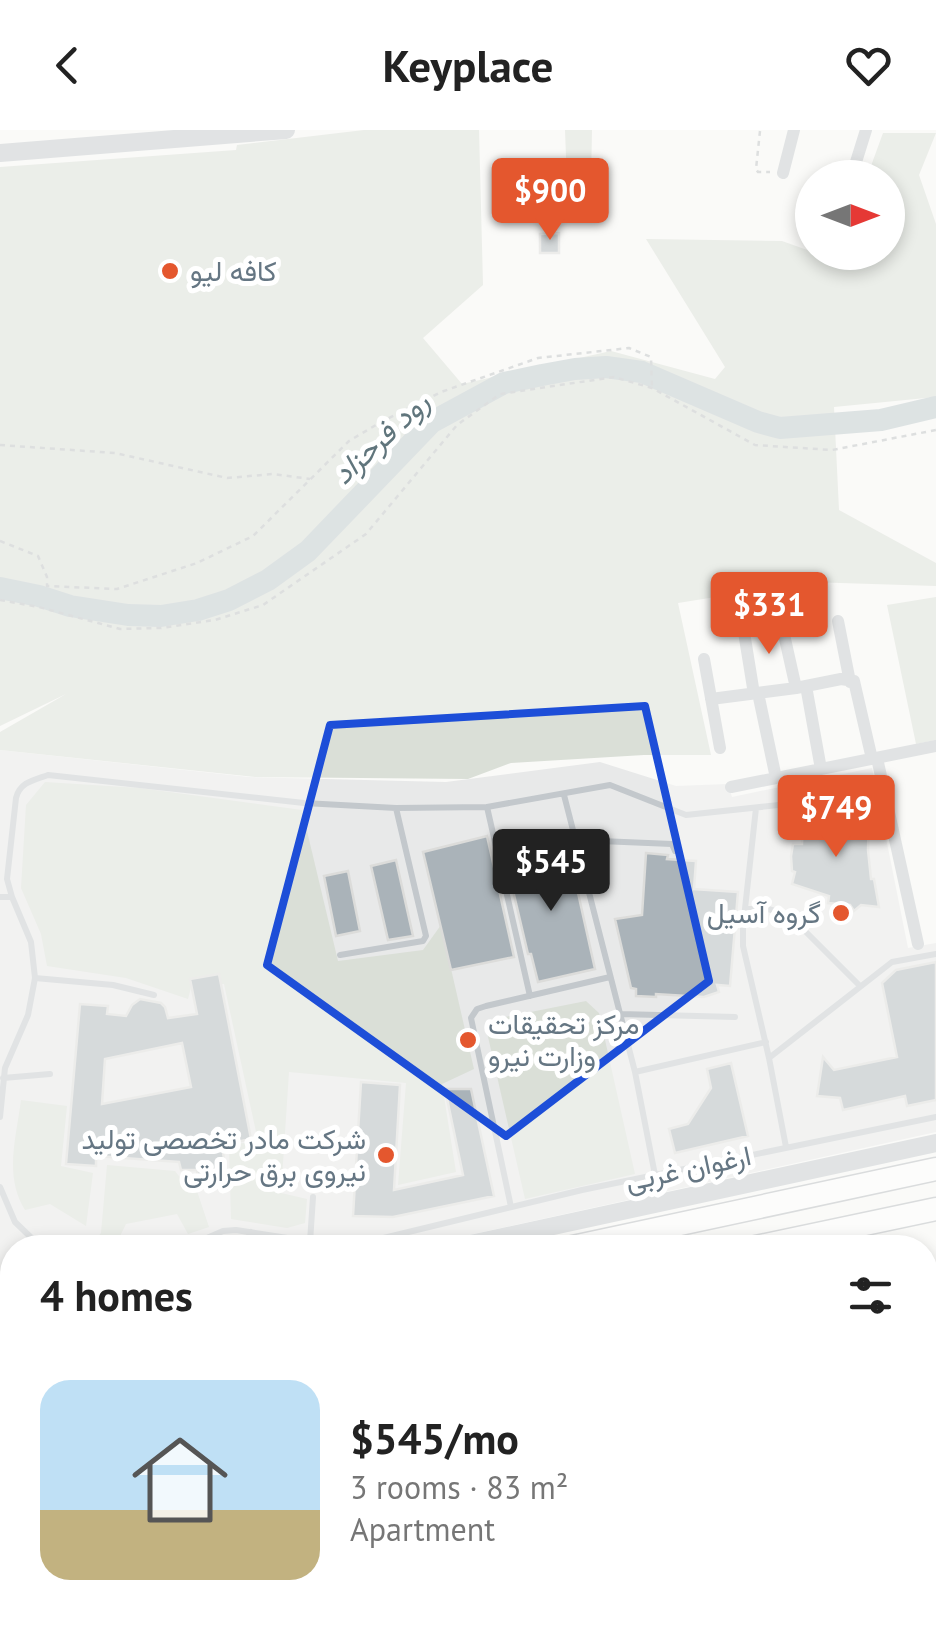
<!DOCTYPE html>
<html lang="en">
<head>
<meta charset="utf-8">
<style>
	:root { --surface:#fff; --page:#f6f6f6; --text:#222; --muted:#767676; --accent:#e4572e }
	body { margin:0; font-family:"PT Sans",Vazirmatn,sans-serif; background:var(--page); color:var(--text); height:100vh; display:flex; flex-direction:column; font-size:38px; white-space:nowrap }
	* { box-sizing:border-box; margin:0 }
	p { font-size:32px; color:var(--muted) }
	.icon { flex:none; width:55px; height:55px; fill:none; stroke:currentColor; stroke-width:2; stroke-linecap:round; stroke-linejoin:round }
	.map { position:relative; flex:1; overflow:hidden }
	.details { position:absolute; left:0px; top:1105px; width:938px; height:390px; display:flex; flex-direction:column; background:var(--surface); border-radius:40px 40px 0 0; box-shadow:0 5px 15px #0003 }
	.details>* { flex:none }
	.needle { width:65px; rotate:90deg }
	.tools { position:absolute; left:795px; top:30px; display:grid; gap:20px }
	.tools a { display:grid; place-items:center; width:110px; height:110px; border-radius:50%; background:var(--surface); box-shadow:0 5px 15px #0003; font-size:50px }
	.price { position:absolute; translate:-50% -85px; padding:0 22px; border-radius:10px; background:var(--accent); color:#fff; font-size:32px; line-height:65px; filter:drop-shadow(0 2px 5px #0008) }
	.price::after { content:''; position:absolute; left:50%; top:60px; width:30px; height:22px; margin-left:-15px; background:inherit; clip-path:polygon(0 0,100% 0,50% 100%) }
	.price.active { background:#222; color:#fff }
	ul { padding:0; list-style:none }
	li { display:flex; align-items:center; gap:30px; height:250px; padding:0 40px }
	li span { display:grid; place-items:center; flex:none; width:280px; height:200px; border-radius:30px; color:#555 }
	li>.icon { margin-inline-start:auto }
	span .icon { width:120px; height:120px; fill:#fffc; stroke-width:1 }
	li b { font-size:42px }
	h2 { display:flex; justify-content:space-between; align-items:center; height:120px; padding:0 40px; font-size:42px }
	header { display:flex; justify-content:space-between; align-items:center; height:130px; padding:0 40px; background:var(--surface); font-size:45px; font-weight:800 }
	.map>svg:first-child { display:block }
	.built { fill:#e8e9e9 }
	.green { fill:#dadfd7 }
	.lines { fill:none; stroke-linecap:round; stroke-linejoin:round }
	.river { stroke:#bbc7cb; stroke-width:22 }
	.building { fill:#aab3b9; stroke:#dcdcda; stroke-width:2.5; fill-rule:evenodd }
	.secondary-casing { stroke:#b3babf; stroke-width:20 }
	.trunk-casing { stroke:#b4b9bd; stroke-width:25 }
	.path { stroke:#bbbfc2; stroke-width:2.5; stroke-dasharray:5 5; stroke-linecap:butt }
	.service { stroke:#c3c8cc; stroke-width:6 }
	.minor { stroke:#c3c8cc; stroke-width:12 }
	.tertiary { stroke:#c3c8cc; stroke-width:18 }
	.secondary { stroke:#fff; stroke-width:18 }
	.trunk { stroke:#fff; stroke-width:22 }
	.marked { fill:none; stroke:#1d4ed8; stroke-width:8; stroke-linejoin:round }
	.poi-dot { fill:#e4572e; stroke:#fff; stroke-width:4 }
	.labels { text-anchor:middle; stroke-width:10; stroke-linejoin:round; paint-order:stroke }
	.poi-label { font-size:28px; fill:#657683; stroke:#fff; text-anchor:start }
	.street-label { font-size:28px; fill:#657683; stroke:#fff }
	.water-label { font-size:30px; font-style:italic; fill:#60757c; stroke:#fff }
</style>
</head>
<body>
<header><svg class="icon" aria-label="back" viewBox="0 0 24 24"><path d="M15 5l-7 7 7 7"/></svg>Keyplace<svg class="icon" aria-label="heart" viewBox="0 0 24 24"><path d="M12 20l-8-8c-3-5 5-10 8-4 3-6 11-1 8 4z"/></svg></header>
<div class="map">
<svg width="936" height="1495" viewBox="0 0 936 1495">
	<rect width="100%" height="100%" fill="#fafaf8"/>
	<!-- built -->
	<path class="built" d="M 0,620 L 249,647 L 446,652 L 600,632 L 676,656 L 728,654 L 732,667 L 872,638 L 908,818 L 936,813 L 936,1002 L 415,1117 L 12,1118 L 12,1203 L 0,1201 Z"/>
	<!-- green -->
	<path class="green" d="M 364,0 L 479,0 L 483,155 L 423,208 L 462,254 L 611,221 L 715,249 L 725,237 L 646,109 L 782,111 L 838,131 L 841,123 L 888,122 L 888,48 L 867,47 L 883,3 L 936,3 L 919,45 L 936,94 L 936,267 L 834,277 L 839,380 L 936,433 L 936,456 L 809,452 L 678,473 L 711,625 L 644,625 L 511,633 L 468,649 L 255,647 L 0,620 L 0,602 L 66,564 L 0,596 L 0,37 L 236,20 L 237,15 Z
		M 565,0 L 592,0 L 591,53 L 567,53 Z
		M 936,467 L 936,610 L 916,614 L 887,475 Z
		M 45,652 L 140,658 L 302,680 L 338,831 L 423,820 L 441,795 L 474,939 L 442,954 L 456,1042 L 398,1055 L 406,953 L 289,942 L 281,1063 L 307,1069 L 305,1093 L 287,1098 L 231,1089 L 229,1015 L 258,1011 L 224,854 L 192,854 L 188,869 L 126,848 L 47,836 L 41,804 L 21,758 L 26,675 Z
		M 586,871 L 599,883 L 635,1044 L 525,1069 L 486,898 L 490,890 Z
		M 21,970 L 67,976 L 61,1036 L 93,1043 L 86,1096 L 50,1074 L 25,1080 C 4,1046 16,1009 21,970 Z
		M 107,1035 L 175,1041 L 182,1050 L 194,1052 L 209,1097 L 188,1104 L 177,1084 L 126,1094 L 119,1108 L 97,1108 L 101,1103 Z
		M 0,1322 L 4,1322 L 12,1327 L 12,1451 L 0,1393 Z"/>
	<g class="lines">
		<!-- river -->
		<path class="river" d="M 0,458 L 39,466 L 70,476 L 128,485 L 161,486 L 198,480 L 229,470 L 268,450 L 308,421 L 432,292 L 504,253 L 542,245 L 575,239 L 606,237 L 642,242 L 758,292 L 780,298 L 881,290 L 936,277"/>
	</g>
	<!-- building -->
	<path class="building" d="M 559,103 L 559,123 L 540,123 L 540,104 Z
		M 835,681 L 860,683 L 869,686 L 868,720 L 871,749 L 874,749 L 879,777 L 861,775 L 854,781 L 850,775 L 828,773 L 829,766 L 792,754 L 795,742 L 792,741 L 791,726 L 793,714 L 802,714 L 803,690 L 834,692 Z
		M 487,706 L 514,827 L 451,840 L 423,722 Z
		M 568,718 L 595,839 L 538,852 L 531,824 L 528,824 L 506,731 Z
		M 646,723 L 668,725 L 667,729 L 696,731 L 694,759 L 738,762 L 730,856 L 717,855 L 719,862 L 704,867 L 656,864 L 656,867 L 636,866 L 636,859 L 631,858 L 615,789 L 642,785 Z
		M 396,730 L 413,806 L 388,810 L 371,736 Z
		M 348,741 L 360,801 L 336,806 L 324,746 Z
		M 936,832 L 936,970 L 907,976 L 905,966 L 843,980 L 840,968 L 817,966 L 823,927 L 834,940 L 897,927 L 882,853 L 896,840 Z
		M 219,844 L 251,1009 L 222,1015 L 227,1051 L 199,1058 L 197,1040 L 181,1040 L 179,1032 L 96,1026 L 96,1036 L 66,1034 L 80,874 L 108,876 L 107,884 L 126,886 L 132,875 L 140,869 L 161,873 L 165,877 L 168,888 L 197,884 L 190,849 ZM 182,913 L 191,957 L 102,974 L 105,929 Z
		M 731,933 L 748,1006 L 675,1023 L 669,999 L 688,994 L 711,958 L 707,939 Z
		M 361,952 L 400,955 L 394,1060 L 463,1045 L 445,959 L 471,959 L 494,1066 L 393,1087 L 353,1086 Z"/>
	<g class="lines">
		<!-- secondary casing -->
		<g class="secondary-casing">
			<path id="secondary" d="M 0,1469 L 6,1495"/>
		</g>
		<!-- trunk casing -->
		<g class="trunk-casing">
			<path id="trunk" d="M 568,1118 L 936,1039
				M 751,1118 L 936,1079
				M 0,1240 L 12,1237
				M 0,1278 L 12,1275
				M 0,1314 L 12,1307"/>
		</g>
		<!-- path -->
		<path class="path" d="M 760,1 L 756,39 L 758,42 L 770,42
			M 0,315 L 115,323 L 227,348 L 273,344 L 310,349
			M 0,411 L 38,426 L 47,447 L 47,456 L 117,459 L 197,433 L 253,406 L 349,311 L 381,292 L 441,262 L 538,228 L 629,218 L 651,227 L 652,258
			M 0,470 L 39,477 L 120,499 L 161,498 L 215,490 L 263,475 L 366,404 L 457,295 L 500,264 L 614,247 L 652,258 L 755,315 L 832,320 L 936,300"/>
		<!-- service -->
		<path class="service" d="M 564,665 L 635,942 L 655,1045
			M 487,677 L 530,866
			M 756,678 L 743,797 L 743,816 L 769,928 L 786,1017
			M 576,710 L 672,714 L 675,721
			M 0,767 L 12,767
			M 745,779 L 768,779 L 789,785 L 860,856
			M 340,825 L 423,811 L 426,806 L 396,678
			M 35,848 L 113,855 L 154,865
			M 620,884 L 735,887
			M 769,928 L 892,832 L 936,824
			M 635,942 L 766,912
			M 3,948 L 50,944
			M 0,987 L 5,938 L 28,885 L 35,848 L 31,812 L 12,767 L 7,749 L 16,668 C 20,652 34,650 48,645 L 304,673 L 396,678 L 487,677 L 610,655 L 686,685 L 807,672 L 863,675 L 867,680
			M 0,1057 L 15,1092 L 42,1118
			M 511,1077 L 471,888 L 477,879 L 486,876 L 610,847
			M 310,1112 L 313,1067
			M 184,1118 L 223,1101 L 236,1100 L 332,1115 L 363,1113 L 582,1060 L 936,987
			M 243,1118 L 251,1102"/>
		<!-- minor -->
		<path class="minor" d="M 783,43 L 794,0
			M 851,48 L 866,0
			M 781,491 L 796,558
			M 838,491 L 850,552
			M 743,496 L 754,564
			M 704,529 L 720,618
			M 806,556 L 821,639
			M 758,563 L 776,648
			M 711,569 L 796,558 L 841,549 L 854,551 L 872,629
			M 877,628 L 918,814
			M 731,657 L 936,616
			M 266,1482 L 268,1495
			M 330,1482 L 333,1495
			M 429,1482 L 432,1495
			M 662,1482 L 665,1495
			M 776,1482 L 779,1495
			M 894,1482 L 897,1495"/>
		<!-- tertiary -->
		<path class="tertiary" d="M 0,23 L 286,0
			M 452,1118 L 936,1013
			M 0,1214 L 12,1211
			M 925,1267 L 936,1265
			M 538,1482 L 540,1495"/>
		<!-- secondary -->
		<use href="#secondary" class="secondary"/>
		<!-- trunk -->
		<use href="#trunk" class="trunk"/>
	</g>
	<!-- marked area -->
	<path d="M0 0H936V1495H0ZM 645,576 L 709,851 L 506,1006 L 267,835 L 330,595 Z" fill="#fafaf8" fill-opacity=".55" fill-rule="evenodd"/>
	<path class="marked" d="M 645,576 L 709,851 L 506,1006 L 267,835 L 330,595 Z"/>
	<!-- markers -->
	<g class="poi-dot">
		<circle cx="170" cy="141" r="10"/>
		<circle cx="841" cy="783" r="10"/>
		<circle cx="468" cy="910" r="10"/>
		<circle cx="386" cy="1025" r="10"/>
	</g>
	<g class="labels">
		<!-- poi labels -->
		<g class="poi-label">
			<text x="190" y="151">کافه لیو</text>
			<text x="821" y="793" text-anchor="end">گروه آسیل</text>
			<text x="488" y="904">مرکز تحقیقات<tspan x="488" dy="32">وزارت نیرو</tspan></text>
			<text x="366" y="1019" text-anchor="end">شرکت مادر تخصصی تولید<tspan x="366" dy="32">نیروی برق حرارتی</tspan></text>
		</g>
		<!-- street labels -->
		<g class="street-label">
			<text transform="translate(688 1038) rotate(-12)" y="10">ارغوان غربی</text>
		</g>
		<!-- water labels -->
		<g class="water-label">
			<text transform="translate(381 308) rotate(-43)" y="10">رود فرحزاد</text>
		</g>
	</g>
</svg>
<div class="tools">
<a><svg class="needle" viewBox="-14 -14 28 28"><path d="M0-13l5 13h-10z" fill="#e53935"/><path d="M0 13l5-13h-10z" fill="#767676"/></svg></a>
</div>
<b class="price" style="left:550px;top:113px">$900</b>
<b class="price" style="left:769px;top:527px">$331</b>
<b class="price" style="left:836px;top:730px">$749</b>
<b class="price active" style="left:551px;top:784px">$545</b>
<section class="details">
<h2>4 homes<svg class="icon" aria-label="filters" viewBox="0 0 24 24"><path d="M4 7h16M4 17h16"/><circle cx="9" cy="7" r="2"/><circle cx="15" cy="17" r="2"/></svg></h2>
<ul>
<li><span style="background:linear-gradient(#bfe0f5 65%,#c2b280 0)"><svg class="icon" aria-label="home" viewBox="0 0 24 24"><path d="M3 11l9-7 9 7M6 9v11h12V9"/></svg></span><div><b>$545/mo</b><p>3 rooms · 83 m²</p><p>Apartment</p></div></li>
</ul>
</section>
</div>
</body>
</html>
